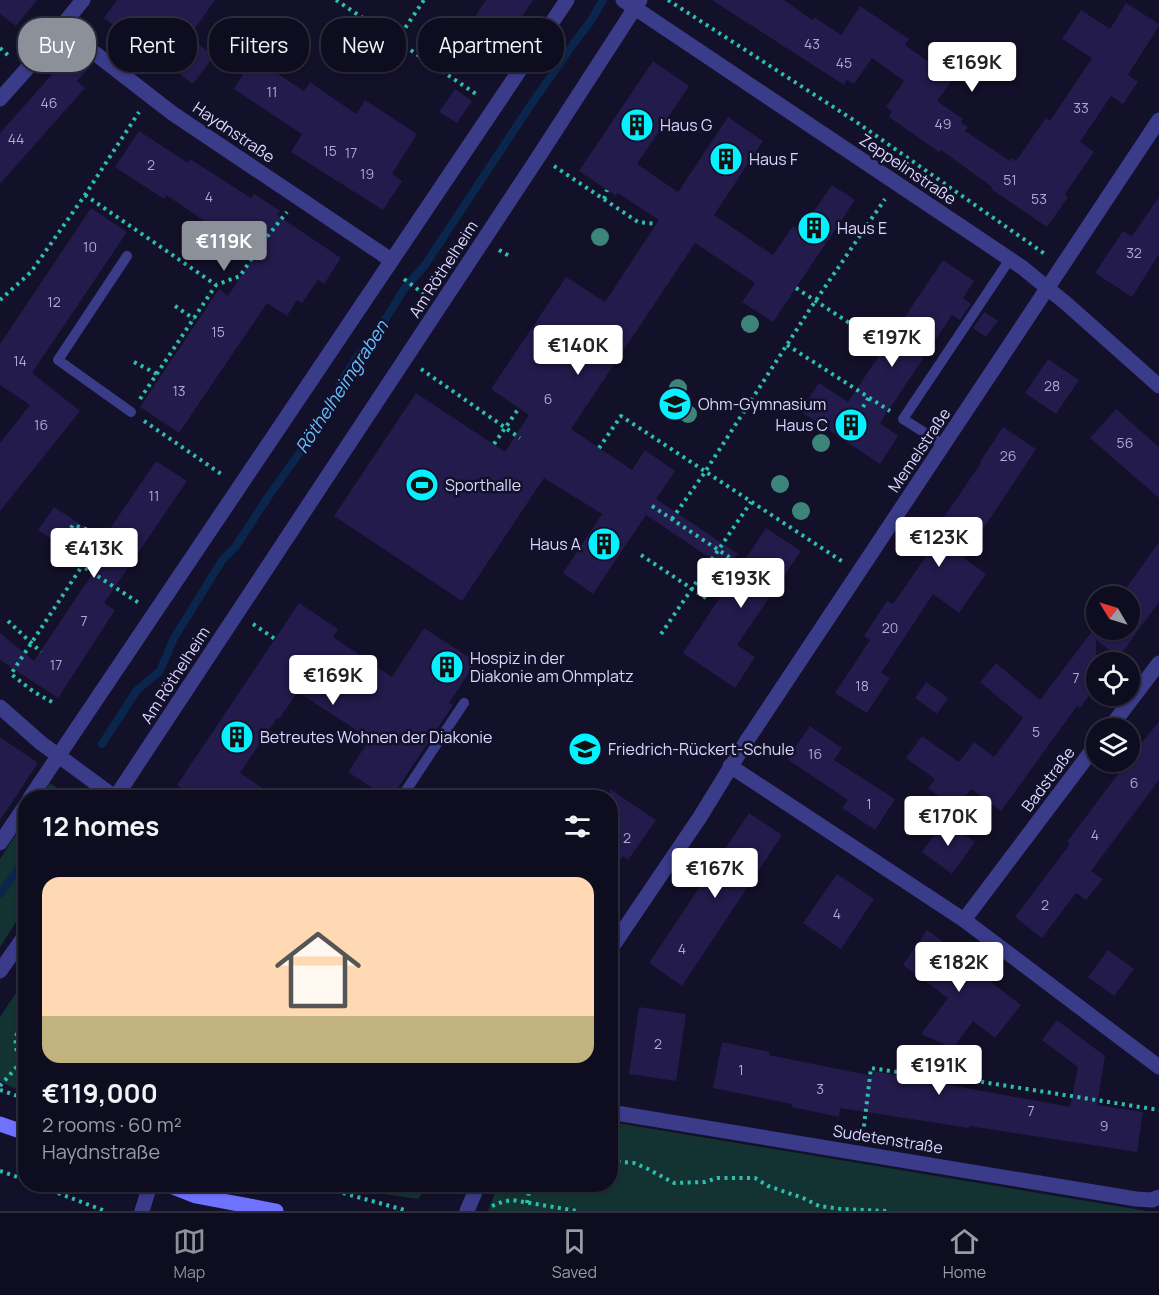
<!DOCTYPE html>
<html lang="en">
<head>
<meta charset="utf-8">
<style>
	:root { --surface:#0e0c1f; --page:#171528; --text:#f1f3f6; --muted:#9b9ba4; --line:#2e2c3d; --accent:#8c9099 }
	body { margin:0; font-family:Manrope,sans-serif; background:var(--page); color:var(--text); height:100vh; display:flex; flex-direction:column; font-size:22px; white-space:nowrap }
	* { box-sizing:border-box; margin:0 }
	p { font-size:20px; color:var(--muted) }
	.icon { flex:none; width:33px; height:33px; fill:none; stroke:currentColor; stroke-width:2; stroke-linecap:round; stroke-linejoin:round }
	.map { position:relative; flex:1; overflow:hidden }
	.side { position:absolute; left:18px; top:790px; width:600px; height:402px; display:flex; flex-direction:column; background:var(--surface); border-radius:24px; box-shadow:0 2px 4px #0004,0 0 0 2px var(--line) }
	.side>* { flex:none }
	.hud { position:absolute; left:18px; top:18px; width:600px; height:54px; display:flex; gap:12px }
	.needle { width:39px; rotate:308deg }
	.controls { position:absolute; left:1086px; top:586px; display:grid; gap:12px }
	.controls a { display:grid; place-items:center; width:54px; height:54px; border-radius:50%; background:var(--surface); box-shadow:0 2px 4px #0004,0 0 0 2px var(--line); font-size:30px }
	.price { position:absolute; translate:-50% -51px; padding:0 14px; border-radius:6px; background:#fff; color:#222; font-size:20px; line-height:39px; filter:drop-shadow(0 2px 3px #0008) }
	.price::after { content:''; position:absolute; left:50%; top:36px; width:18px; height:14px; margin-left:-9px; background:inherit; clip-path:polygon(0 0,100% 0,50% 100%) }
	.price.on { background:var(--accent); color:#fff }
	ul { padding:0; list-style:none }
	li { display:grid; align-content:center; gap:12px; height:318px; padding:0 24px }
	li span { display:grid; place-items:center; height:186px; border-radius:18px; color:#555 }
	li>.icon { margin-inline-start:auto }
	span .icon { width:108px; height:108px; fill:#fffc; stroke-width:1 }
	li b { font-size:26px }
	h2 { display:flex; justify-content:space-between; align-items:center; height:72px; padding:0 24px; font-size:26px }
	.pill { padding:0 21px; border-radius:24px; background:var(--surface); box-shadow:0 2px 4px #0004,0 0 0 2px var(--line); font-size:21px; line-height:54px }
	.pill.on { background:var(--accent); color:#fff }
	.menu { display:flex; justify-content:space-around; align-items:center; height:84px; border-top:2px solid var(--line); background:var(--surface); font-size:16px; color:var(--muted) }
	.menu a { display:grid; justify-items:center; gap:3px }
	.menu .on { color:var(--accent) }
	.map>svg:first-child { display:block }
	.green { fill:#123331 }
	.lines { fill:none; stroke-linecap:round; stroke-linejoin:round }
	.stream { stroke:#0b264c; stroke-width:8 }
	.building { fill:#221b4b }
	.path { stroke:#2dbeae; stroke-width:4; stroke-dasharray:3 4.5; stroke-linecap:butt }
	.lane { stroke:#3a3b89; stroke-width:10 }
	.street { stroke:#3a3b89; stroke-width:15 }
	.secondary { stroke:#6f72ff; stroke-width:15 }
	.tree { fill:#3d847a }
	.labels { text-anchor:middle; stroke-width:5; stroke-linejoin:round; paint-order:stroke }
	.number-label { font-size:14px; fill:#aca9d2 }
	.poi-label { font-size:16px; fill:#dad8ff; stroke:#131029; text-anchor:start }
	.street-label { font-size:16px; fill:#dad8ff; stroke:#131029 }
	.water-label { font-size:18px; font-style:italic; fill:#66c0ff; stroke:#131029 }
</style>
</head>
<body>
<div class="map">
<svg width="1159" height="1211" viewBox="0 0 1159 1211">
	<rect width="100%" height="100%" fill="#131029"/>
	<!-- green -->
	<path class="green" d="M 50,783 L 71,798 L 40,798 Z
		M 25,820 L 25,908 L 0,947 L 0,859 Z
		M 25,979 L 25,1092 L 11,1087 L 0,1081 L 0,1017 Z
		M 611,1122 L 1147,1211 L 488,1211 L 498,1185 L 610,1185 Z
		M 339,1185 L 428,1185 L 418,1199 L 364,1191 Z"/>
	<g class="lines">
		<!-- stream -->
		<path class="stream" d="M 102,744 L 137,690 L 160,671 L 174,638 L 223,559 L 236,546 L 268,497 L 325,417 L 343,379 L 357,357 L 374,338 L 404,289 L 425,265 L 530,106 L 574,43 L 590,22 L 603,0
			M 0,894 L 26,858"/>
	</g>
	<!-- building -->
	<path class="building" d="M 0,0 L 37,0 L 16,26 L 0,14 Z
		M 117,0 L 215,0 L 189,37 L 214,56 L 193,84 L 104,18 Z
		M 486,0 L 533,0 L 498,52 L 466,30 Z
		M 712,0 L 784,0 L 812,20 L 814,17 L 841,35 L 860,6 L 909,39 L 905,45 L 953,79 L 937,101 L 963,119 L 961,122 L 968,127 L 965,131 L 1010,161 L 1012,158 L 1016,161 L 1046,118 L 1050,121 L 1092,58 L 1062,39 L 1081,10 L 1110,29 L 1126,3 L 1159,24 L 1159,26 L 1128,75 L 1138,82 L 1123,104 L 1111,96 L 1080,142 L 1094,152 L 1065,194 L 1068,197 L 1047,227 L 991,189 L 992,187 L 941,150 L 939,152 L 889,117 L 892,111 L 886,107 L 904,81 L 872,58 L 854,84 L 847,80 L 844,85 Z
		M 70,54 L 88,69 L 77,81 L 85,88 L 0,184 L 0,133 Z
		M 253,58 L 304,91 L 310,82 L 356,114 L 365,100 L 417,134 L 392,174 L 402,181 L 383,210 L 291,152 L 302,134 L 234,89 Z
		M 653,61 L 689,86 L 637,164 L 678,192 L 728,117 L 763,141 L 714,215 L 773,255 L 793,226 L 800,231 L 832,185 L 855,200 L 773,322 L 742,302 L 755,283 L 695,243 L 571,429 L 632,470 L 645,450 L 675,471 L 656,499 L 738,554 L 728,570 L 646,515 L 593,594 L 563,573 L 602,514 L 544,478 L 462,601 L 334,516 L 416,393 L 505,452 L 529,415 L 491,389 L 566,277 L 605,302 L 659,220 L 618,193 L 616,196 L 579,171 Z
		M 455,89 L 472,101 L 457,123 L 439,112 Z
		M 139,131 L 188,163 L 190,159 L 251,198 L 254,194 L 280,211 L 277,215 L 341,258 L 324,284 L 318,280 L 302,303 L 297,300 L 287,316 L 267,303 L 179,433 L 140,407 L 219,289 L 228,296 L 255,255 L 166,195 L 164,199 L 115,167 Z
		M 1159,197 L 1159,254 L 1132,297 L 1095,273 L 1123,231 L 1132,236 Z
		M 91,208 L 127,232 L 32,373 L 80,411 L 0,511 L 0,443 L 30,405 L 0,385 L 0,344 Z
		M 943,260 L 974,281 L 963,298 L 971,304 L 960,320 L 952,315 L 880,423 L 898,436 L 880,464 L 800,411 L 819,383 L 848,402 Z
		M 984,312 L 998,321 L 986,337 L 973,328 Z
		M 1048,359 L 1079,380 L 1056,414 L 1025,393 Z
		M 1116,409 L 1159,447 L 1159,498 L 1090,438 Z
		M 1003,427 L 1036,449 L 964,558 L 986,574 L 959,613 L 933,594 L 881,673 L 890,678 L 867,713 L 835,693 L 870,640 L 864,636 L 887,601 L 893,604 L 948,525 L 942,520 L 981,463 L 980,462 Z
		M 156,461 L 187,481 L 104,603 L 115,610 L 58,698 L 0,660 L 0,633 L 34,661 L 96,568 L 38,530 L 54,507 L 103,539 Z
		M 766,528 L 801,551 L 737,645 L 755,657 L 735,688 L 683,653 Z
		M 1159,542 L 1159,602 L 1119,657 L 1096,640 L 1096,686 L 1080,708 L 1077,706 L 1001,811 L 971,789 L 956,809 L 928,788 L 935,779 L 906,758 L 922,736 L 959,762 L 974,742 L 994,757 L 1023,718 L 980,682 L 996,663 L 1040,700 L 1096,626 L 1096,630 L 1130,630 L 1130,597 L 1120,597 Z
		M 299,603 L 338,629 L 333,637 L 392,677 L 424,628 L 476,662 L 449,703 L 453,705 L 391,798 L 387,798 L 348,772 L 370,739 L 298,692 L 279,719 L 277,718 L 240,773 L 277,798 L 197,798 L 177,785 Z
		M 926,682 L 948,698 L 937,714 L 915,698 Z
		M 1159,721 L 1159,780 L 1091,871 L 1103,879 L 1086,900 L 1076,893 L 1042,938 L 1015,917 L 1070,844 L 1067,842 L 1127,762 L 1130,762 L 1130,758 Z
		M 810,726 L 842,748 L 834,760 L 895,799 L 875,830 L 842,808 L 848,800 L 787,759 Z
		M 0,737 L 38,763 L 0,820 Z
		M 610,789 L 656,820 L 628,860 L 623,856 L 610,874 Z
		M 749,813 L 782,835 L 682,986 L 649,963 Z
		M 945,820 L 975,842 L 952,874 L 922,852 Z
		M 837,874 L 874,899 L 841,949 L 803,923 Z
		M 927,930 L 964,957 L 962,960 L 1021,1005 L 995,1038 L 973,1021 L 953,1048 L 921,1034 L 948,998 L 903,965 Z
		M 1108,950 L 1134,969 L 1114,996 L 1088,977 Z
		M 639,1007 L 686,1014 L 676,1081 L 629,1074 Z
		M 1057,1020 L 1105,1056 L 1097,1105 L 1143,1112 L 1137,1152 L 969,1126 L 969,1128 L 840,1108 L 839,1117 L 792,1107 L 792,1104 L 713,1088 L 722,1042 L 770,1052 L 769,1055 L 873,1076 L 874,1071 L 1070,1107 L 1078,1067 L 1042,1040 Z"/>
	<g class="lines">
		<!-- path -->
		<path class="path" d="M 336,0 L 479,96
			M 668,0 L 855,121 L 1045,254
			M 397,40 L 424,0
			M 0,48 L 11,58
			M 554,166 L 638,222 L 657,224
			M 85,195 L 216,285 L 240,276 L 262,243 L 287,212
			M 604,199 L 607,190
			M 499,250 L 511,257
			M 404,279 L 424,294
			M 796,288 L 886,347
			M 0,300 L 31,272 L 85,195 L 139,112
			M 175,306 L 194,319
			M 787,345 L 890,411
			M 134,362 L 157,374
			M 421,369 L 520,438
			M 140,399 L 216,285
			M 863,407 L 869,397
			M 144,421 L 224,476
			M 494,444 L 519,408
			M 599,448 L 621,416 L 843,562
			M 652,506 L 741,565
			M 672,519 L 705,472 L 810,309 L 885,199
			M 101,534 L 73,525 L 64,539 L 79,564 L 139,603
			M 641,555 L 709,600
			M 8,621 L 41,652
			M 253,624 L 275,639
			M 661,634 L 751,502
			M 52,702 L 34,692 L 11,674 L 82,566
			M 26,1021 C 23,1025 19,1029 17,1034 C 13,1043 18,1060 26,1066
			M 0,1086 L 21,1062
			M 0,1090 L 26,1099
			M 863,1134 L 871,1068 L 950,1080 L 951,1077 L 1159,1110
			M 610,1161 L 634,1163 L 648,1169 L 674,1183 L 705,1182 L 717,1178 L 755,1178 L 768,1186 L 803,1198 L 819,1206 L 841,1209 L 887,1211
			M 0,1171 L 26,1180
			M 37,1185 L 105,1211
			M 314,1185 L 408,1211
			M 527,1203 L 530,1185
			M 492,1206 L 502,1202 L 512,1200 L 577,1211"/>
		<!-- lane -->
		<path class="lane" d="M 127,256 L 58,360 L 131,412
			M 944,445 L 903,419 L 1010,259
			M 401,798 L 464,703"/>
		<!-- street -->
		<path class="street" d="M 623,0 L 1023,268 L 1068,305 L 1159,386
			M 61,27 L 172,113 L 391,260
			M 0,99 L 25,71 L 83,0
			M 0,707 L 41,743 L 116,798
			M 1109,729 L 1159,663
			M 730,766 L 964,920 L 1159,1067
			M 30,798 L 567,0
			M 115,798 L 539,156 L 640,0
			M 0,843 L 26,805
			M 964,920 L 1096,745
			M 610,950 L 700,817 L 746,742 L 1159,120
			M 0,971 L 26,934
			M 610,1112 L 1136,1199 L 1152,1200 L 1159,1197
			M 142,1211 L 150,1185
			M 467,1211 L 478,1185"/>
		<!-- secondary -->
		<path class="secondary" d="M 0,1124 L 26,1133
			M 168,1185 L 196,1196 L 276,1211"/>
	</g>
	<!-- trees -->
	<g class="tree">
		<circle cx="600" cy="237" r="9"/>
		<circle cx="750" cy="324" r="9"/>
		<circle cx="678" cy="388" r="9"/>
		<circle cx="688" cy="414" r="9"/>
		<circle cx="821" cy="443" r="9"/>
		<circle cx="780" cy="484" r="9"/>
		<circle cx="801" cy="511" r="9"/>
	</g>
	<!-- icons -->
	<defs>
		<g id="building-disc" transform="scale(1.725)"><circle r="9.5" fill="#04f2ff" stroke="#131029"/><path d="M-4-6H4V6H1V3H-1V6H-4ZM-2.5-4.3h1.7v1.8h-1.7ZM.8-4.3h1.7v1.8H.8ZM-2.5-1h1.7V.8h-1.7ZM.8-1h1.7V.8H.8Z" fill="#111"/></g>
		<g id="school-disc" transform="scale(1.725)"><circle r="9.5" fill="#04f2ff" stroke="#131029"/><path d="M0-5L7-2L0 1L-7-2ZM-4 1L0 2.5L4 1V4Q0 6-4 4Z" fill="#111"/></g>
		<g id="stadium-disc" transform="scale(1.725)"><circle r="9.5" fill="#04f2ff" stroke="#131029"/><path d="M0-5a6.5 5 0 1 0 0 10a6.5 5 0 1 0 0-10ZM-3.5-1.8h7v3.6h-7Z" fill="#111"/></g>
	</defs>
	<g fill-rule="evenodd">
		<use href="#building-disc" x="637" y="125"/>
		<use href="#building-disc" x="726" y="159"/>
		<use href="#building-disc" x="814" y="228"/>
		<use href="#school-disc" x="675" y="404"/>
		<use href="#building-disc" x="851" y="425"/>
		<use href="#stadium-disc" x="422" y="485"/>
		<use href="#building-disc" x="604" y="544"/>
		<use href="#building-disc" x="447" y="667"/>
		<use href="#building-disc" x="237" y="737"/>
		<use href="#school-disc" x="585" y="749"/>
	</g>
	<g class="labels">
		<!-- number labels -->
		<g class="number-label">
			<text x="812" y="49">43</text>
			<text x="844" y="68">45</text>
			<text x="272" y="97">11</text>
			<text x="49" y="108">46</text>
			<text x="1081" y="113">33</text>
			<text x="943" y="129">49</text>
			<text x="16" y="144">44</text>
			<text x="330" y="156">15</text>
			<text x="351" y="158">17</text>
			<text x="151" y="170">2</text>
			<text x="367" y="179">19</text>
			<text x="1010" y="185">51</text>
			<text x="209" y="202">4</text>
			<text x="1039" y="204">53</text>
			<text x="90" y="252">10</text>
			<text x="1134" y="258">32</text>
			<text x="54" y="307">12</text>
			<text x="218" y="337">15</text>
			<text x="20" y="366">14</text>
			<text x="1052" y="391">28</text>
			<text x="179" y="396">13</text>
			<text x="548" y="404">6</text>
			<text x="41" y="430">16</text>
			<text x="1125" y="448">56</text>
			<text x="1008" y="461">26</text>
			<text x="154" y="501">11</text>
			<text x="84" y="626">7</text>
			<text x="890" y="633">20</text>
			<text x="56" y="670">17</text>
			<text x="1076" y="683">7</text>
			<text x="862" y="691">18</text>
			<text x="1036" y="737">5</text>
			<text x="815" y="759">16</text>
			<text x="1134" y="788">6</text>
			<text x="869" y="809">1</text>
			<text x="1095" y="840">4</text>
			<text x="627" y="843">2</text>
			<text x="1045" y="910">2</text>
			<text x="837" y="919">4</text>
			<text x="682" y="954">4</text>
			<text x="658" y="1049">2</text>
			<text x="741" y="1075">1</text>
			<text x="820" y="1094">3</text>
			<text x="1031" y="1116">7</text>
			<text x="1104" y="1131">9</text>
		</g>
		<!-- poi labels -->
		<g class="poi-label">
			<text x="660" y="131">Haus G</text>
			<text x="749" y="165">Haus F</text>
			<text x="837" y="234">Haus E</text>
			<text x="698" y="410">Ohm-Gymnasium</text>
			<text x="828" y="431" text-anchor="end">Haus C</text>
			<text x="445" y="491">Sporthalle</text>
			<text x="581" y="550" text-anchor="end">Haus A</text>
			<text x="470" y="664">Hospiz in der<tspan x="470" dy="18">Diakonie am Ohmplatz</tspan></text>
			<text x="260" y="743">Betreutes Wohnen der Diakonie</text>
			<text x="608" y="755">Friedrich-Rückert-Schule</text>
		</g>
		<!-- street labels -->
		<g class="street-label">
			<text transform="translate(234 132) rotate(34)" y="6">Haydnstraße</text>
			<text transform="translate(908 169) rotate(34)" y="6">Zeppelinstraße</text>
			<text transform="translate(443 269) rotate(-57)" y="6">Am Röthelheim</text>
			<text transform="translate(919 450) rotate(-56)" y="6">Memelstraße</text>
			<text transform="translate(175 675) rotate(-57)" y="6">Am Röthelheim</text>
			<text transform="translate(1048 779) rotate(-53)" y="6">Badstraße</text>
			<text transform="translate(888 1139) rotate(9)" y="6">Sudetenstraße</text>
		</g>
		<!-- water labels -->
		<g class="water-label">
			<text transform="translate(342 387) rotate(-57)" y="6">Röthelheimgraben</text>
		</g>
	</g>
</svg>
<div class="controls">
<a><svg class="needle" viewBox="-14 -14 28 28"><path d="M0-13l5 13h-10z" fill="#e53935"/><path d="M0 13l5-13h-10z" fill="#9b9ba4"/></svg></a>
<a><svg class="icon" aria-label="locate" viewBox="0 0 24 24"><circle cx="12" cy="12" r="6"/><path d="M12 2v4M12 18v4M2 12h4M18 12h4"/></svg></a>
<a><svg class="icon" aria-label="layers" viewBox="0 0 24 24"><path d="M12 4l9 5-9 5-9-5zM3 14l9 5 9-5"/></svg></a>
</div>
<b class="price" style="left:972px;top:93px">€169K</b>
<b class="price on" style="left:224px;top:272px">€119K</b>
<b class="price" style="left:892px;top:368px">€197K</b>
<b class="price" style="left:578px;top:376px">€140K</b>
<b class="price" style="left:939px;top:568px">€123K</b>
<b class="price" style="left:94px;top:579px">€413K</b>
<b class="price" style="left:741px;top:609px">€193K</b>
<b class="price" style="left:333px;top:706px">€169K</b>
<b class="price" style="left:948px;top:847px">€170K</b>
<b class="price" style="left:715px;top:899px">€167K</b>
<b class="price" style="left:959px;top:993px">€182K</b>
<b class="price" style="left:939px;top:1096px">€191K</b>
<div class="hud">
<a class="pill on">Buy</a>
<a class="pill">Rent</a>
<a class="pill">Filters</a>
<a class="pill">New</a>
<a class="pill">Apartment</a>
</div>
<section class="side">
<h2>12 homes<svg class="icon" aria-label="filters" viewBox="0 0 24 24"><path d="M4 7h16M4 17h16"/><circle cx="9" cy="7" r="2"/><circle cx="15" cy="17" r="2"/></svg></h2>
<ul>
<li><span style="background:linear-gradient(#ffd9b3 75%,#c2b280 0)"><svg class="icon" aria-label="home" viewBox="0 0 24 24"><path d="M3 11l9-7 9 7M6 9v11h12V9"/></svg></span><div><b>€119,000</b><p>2 rooms · 60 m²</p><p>Haydnstraße</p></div></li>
</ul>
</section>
</div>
<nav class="menu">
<a class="on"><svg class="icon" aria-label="map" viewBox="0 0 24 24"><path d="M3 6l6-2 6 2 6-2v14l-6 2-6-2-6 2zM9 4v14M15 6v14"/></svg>Map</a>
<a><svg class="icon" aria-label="saved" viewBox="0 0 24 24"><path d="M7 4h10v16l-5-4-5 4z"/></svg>Saved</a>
<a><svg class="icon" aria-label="home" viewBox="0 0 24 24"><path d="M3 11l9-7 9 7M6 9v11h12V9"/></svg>Home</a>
</nav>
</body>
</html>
